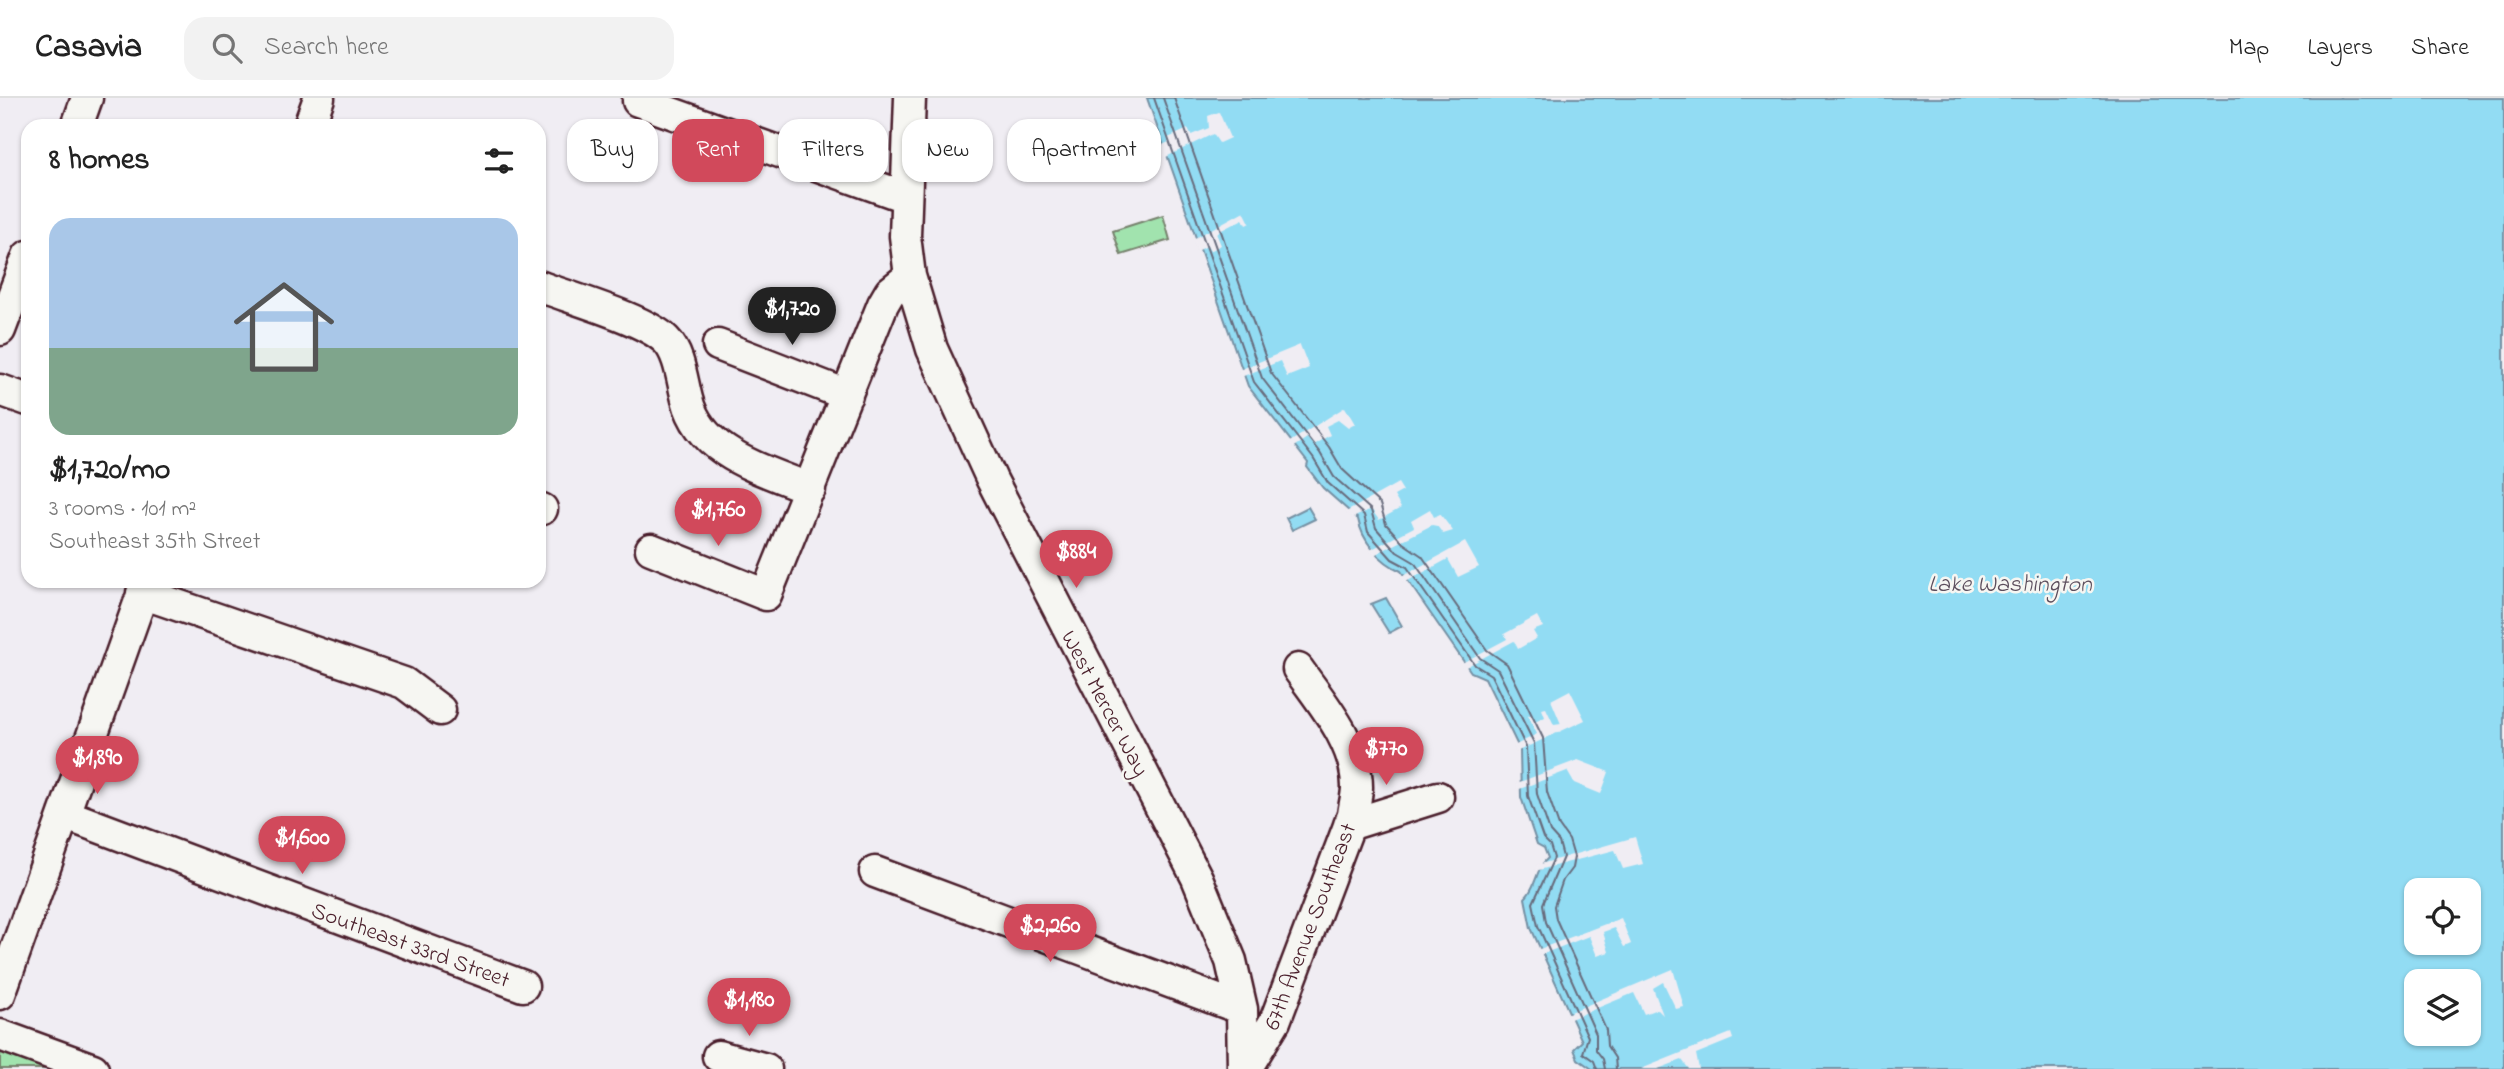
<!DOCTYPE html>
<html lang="en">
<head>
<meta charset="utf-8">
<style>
	:root { --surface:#fff; --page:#f2f2f2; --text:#222; --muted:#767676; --line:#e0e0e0; --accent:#d1495b }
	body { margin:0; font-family:"Indie Flower",sans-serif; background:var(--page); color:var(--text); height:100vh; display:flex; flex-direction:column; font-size:26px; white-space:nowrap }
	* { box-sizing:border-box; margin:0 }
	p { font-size:23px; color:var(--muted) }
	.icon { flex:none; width:38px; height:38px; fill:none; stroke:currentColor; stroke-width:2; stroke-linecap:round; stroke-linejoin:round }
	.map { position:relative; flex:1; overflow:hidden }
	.panel { position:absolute; left:21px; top:21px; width:525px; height:469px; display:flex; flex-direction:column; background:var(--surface); border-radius:21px; box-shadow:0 2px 5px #0004 }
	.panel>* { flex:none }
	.guide { position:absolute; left:567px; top:21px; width:665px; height:63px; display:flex; gap:14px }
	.controls { position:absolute; left:2404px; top:780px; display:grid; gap:14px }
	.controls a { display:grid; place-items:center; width:77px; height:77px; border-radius:14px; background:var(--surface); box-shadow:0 2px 5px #0004; font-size:35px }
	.price { position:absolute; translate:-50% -60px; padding:0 16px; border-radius:24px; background:var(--accent); color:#fff; font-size:23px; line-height:46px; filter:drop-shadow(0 2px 4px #0008) }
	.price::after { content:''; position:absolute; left:50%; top:42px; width:21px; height:16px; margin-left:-10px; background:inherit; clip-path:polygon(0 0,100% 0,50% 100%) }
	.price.selected { background:#222; color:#fff }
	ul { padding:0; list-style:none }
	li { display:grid; align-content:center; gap:14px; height:371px; padding:0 28px }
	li+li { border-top:2px solid var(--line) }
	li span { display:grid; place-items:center; height:217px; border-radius:21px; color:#555 }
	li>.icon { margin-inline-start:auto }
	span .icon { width:126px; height:126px; fill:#fffc; stroke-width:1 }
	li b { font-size:30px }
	h2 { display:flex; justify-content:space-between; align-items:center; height:84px; padding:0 28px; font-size:30px }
	.pill { padding:0 24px; border-radius:21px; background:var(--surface); box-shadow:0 2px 5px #0004; font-size:24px; line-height:63px }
	.pill.selected { background:var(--accent); color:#fff }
	header { display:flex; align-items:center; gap:42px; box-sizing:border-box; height:98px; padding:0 35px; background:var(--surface); border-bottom:2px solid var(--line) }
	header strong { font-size:33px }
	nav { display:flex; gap:38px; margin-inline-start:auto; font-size:24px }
	.search { width:490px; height:63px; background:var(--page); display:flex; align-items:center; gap:18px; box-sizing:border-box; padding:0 24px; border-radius:21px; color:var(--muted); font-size:26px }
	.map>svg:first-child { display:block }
	.green { fill:#a1e3ae; stroke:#76816c; stroke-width:2 }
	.water { fill:#92dcf3; stroke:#7590a3; stroke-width:2; fill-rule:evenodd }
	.pier { fill:#f0edf3 }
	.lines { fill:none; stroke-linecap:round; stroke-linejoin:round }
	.shore { stroke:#676b7b; stroke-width:2 }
	.minor-casing { stroke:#4a1f2b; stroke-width:35 }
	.minor { stroke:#f6f6f2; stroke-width:30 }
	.labels { text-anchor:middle; stroke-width:5; stroke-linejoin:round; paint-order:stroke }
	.street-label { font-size:23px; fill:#4a1f2b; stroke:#f6f6f2 }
	.water-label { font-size:24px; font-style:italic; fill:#5c4e5d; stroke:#f6f6f2 }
</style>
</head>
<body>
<header>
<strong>Casavia</strong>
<div class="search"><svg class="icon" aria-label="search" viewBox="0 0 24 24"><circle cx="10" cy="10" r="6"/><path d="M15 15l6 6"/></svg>Search here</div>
<nav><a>Map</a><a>Layers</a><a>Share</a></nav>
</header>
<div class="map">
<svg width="2504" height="971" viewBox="0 0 2504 971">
	<rect width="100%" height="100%" fill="#f0edf3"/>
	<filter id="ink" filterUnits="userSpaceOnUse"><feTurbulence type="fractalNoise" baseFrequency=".0143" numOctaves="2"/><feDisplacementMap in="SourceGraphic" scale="14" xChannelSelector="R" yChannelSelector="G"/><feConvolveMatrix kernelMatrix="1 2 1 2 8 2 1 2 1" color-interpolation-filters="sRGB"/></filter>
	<g filter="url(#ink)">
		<!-- green -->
		<path class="green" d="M 1163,117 L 1170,142 L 1121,157 L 1113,133 Z
			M 0,950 L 58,971 L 0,971 Z"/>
		<!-- water -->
		<path class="water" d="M 1147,0 L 2504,0 L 2504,971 L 1592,971 L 1578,961 L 1574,951 L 1582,943 L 1531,830 L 1525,800 C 1537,789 1535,771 1548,760 L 1544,750 L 1537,746 L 1521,699 L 1520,652 L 1485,580 L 1471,574 L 1401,473 C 1380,464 1362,443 1358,421 L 1323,390 L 1307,369 L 1308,365 L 1248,288 ZM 2417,793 L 2469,793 L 2469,845 L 2417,845 ZM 2417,884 L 2469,884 L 2469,936 L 2417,936 Z
			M 1308,409 L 1315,421 L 1292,432 L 1286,420 Z
			M 1386,500 L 1402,528 L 1389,535 L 1371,506 Z"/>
		<!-- pier -->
		<path class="pier" d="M 1219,14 L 1230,40 L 1219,45 L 1213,36 L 1164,60 L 1160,48 L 1169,44 L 1168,40 L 1188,31 L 1191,37 L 1209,30 L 1208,18 Z
			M 1244,113 L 1250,125 L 1246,127 L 1243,121 L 1216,135 L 1221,147 L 1210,153 L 1207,148 L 1197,153 L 1193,141 Z
			M 1300,247 L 1309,270 L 1287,279 L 1280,263 L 1241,279 L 1239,272 Z
			M 1345,309 L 1355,326 L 1348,330 L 1338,322 L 1326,328 L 1330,337 L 1313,347 L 1307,340 L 1292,350 L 1288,345 Z
			M 1398,385 L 1403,393 L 1394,398 L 1401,410 L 1379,422 L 1371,411 L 1353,420 L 1346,414 Z
			M 1430,411 L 1434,419 L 1440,416 L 1453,433 L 1443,436 L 1437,428 L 1432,427 L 1374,457 L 1370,452 L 1414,429 L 1411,422 Z
			M 1465,444 L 1479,469 L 1458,479 L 1448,461 L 1404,485 L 1401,479 Z
			M 1537,518 L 1543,529 L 1533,533 L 1537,540 L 1518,551 L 1514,543 L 1464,570 L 1460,566 L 1507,541 L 1504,536 Z
			M 1570,592 L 1585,622 L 1516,654 L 1514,648 L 1537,636 L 1528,618 L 1532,616 L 1535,624 L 1545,619 L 1542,611 L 1546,610 L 1554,627 L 1561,626 L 1551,602 Z
			M 1578,662 L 1609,674 L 1601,696 L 1574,685 L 1567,673 L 1517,692 L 1517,685 Z
			M 1635,739 L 1643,766 L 1623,771 L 1615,752 L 1535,773 L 1537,767 Z
			M 1621,820 L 1631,846 L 1624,849 L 1614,830 L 1603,834 L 1609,854 L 1597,858 L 1589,838 L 1540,857 L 1537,852 Z
			M 1673,871 L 1684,909 L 1676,911 L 1663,884 L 1653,890 L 1663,917 L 1657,911 L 1644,916 L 1634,895 L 1568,922 L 1566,916 Z
			M 1731,935 L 1733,941 L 1696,956 L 1699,971 L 1689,971 L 1682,962 L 1658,971 L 1641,971 Z"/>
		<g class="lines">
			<!-- shore -->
			<path class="shore" d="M 1154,0 L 1254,284 L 1313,360 L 1328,385 L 1364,417 L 1368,434 L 1392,461 L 1407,469 L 1475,567 L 1491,577 L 1526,649 L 1528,698 L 1543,740 L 1550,747 L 1554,760 L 1533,805 L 1538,828 L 1588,939 L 1583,955 L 1594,963 L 1597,971
				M 1163,0 L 1262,280 L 1320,355 L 1334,379 L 1371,412 L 1376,430 L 1397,454 L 1414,464 L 1480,560 L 1498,572 L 1534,645 L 1537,696 L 1550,734 L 1559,744 L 1563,759 L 1543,806 L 1546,824 L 1596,936 L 1596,952 L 1603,961 L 1605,971
				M 1174,0 L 1271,275 L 1329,349 L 1342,371 L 1380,406 L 1386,426 L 1403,445 L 1422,458 L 1487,552 L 1507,566 L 1543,640 L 1547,694 L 1559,728 L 1569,742 L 1574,759 L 1572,770 L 1563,782 L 1554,808 L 1556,821 L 1606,932 L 1607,948 L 1615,960 L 1616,971"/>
			<!-- minor casing -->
			<g class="minor-casing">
				<path id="minor" d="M 910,0 L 905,138 L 910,178 L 932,251 L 992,382 L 1197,780 L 1231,863 L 1242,911 L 1243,971
					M 638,3 L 905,99
					M 77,28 L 87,0
					M 309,28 L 319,0
					M 539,188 C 570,200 645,221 666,242 C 680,256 682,283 687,301 C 701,357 763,371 810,391
					M 0,232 L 28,158
					M 718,247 L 847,297
					M 0,292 L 28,302
					M 539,410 L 542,411
					M 651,451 L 766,497 L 883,206 L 890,194 L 910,178
					M 142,495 L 404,585 L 440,612
					M 64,716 L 523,888
					M 1349,727 L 1438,699
					M 875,774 L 1242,911
					M 0,896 L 147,483
					M 0,937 L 93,971
					M 718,958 L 766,971
					M 1246,971 L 1275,923 L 1353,717 C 1354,708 1357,698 1357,689 C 1357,645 1322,605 1298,571"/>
			</g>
			<!-- minor -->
			<use href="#minor" class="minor"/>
		</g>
	</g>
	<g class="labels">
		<!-- street labels -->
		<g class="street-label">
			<text transform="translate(1106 605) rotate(62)" y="8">West Mercer Way</text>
			<text transform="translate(1309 828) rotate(-69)" y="8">67th Avenue Southeast</text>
			<text transform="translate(411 846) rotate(20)" y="8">Southeast 33rd Street</text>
		</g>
		<!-- water labels -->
		<g class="water-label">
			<text x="2010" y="493">Lake Washington</text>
		</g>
	</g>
</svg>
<div class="controls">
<a><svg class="icon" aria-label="locate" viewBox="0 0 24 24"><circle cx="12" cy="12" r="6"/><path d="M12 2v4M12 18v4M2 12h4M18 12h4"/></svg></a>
<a><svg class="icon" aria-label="layers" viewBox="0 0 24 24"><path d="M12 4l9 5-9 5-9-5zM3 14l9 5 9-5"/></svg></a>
</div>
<b class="price selected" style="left:792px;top:249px">$1,720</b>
<b class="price" style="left:718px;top:450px">$1,760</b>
<b class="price" style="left:1076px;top:492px">$884</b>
<b class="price" style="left:1386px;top:689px">$770</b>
<b class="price" style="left:97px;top:698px">$1,890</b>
<b class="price" style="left:302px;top:778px">$1,600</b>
<b class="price" style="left:1050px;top:866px">$2,260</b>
<b class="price" style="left:749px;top:940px">$1,180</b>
<div class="guide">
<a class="pill">Buy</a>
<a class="pill selected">Rent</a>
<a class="pill">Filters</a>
<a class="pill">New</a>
<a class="pill">Apartment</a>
</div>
<section class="panel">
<h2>8 homes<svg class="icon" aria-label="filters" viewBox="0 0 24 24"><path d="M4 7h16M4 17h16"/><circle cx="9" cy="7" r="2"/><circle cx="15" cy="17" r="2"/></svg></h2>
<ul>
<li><span style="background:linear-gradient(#a9c7e8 60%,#7fa58c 0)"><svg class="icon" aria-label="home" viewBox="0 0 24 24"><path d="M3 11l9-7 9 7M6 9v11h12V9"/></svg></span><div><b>$1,720/mo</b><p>3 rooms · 101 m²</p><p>Southeast 35th Street</p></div></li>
</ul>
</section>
</div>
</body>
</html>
